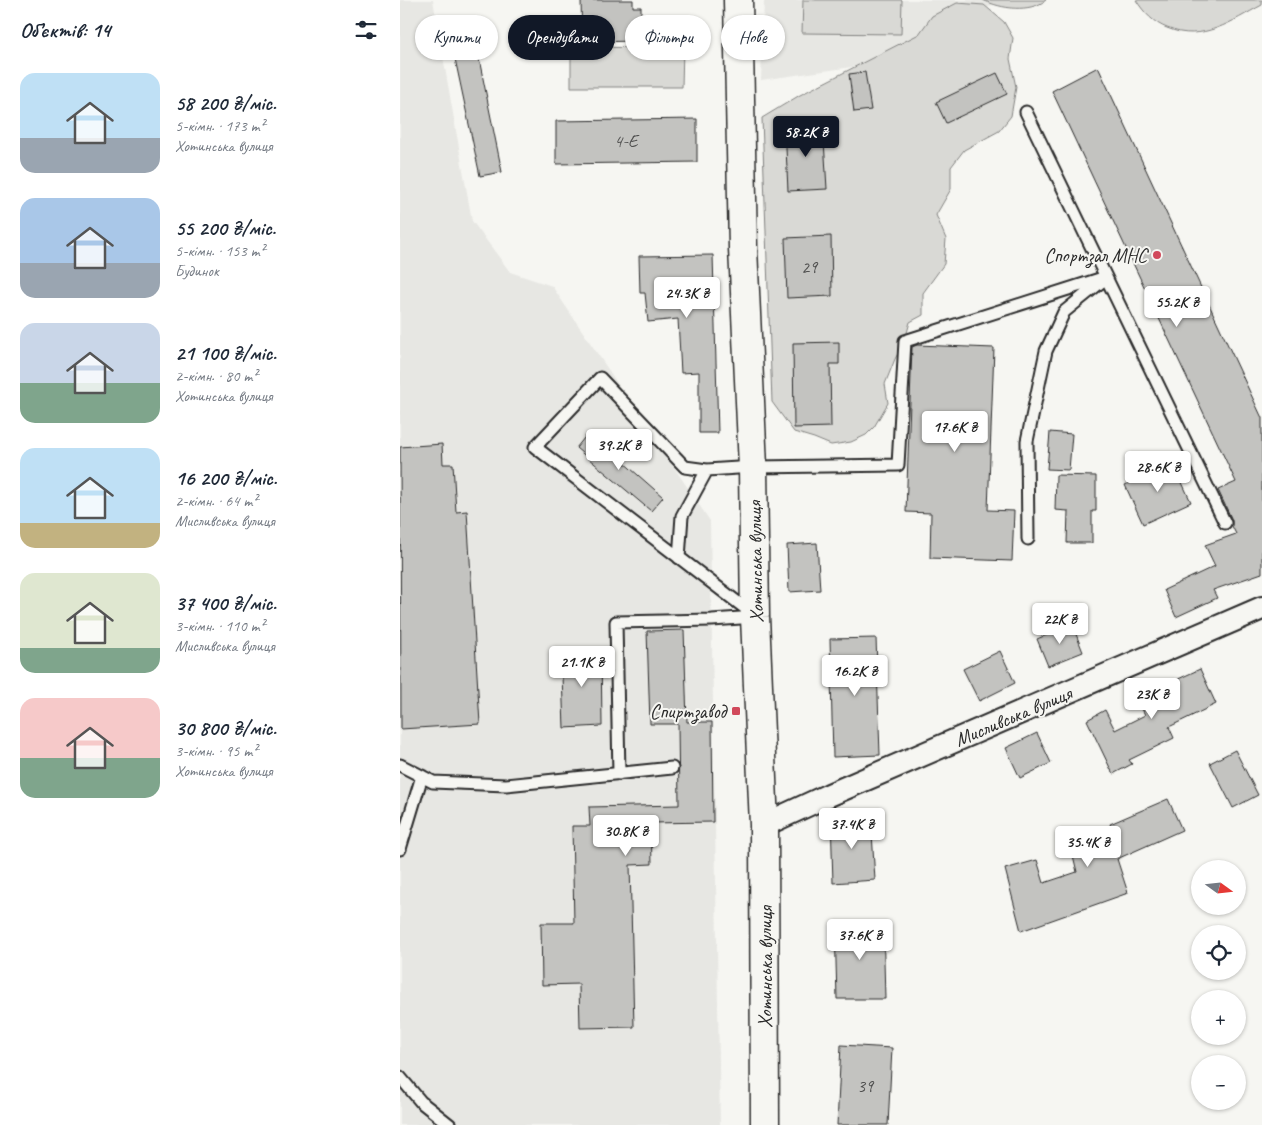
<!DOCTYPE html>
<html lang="uk">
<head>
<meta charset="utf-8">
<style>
	:root { --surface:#fff; --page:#f6f6f7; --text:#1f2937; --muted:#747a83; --accent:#111827 }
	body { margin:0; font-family:Caveat,sans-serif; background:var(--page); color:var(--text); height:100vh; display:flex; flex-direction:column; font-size:19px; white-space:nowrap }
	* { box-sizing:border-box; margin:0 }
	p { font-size:16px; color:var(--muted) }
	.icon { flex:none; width:28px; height:28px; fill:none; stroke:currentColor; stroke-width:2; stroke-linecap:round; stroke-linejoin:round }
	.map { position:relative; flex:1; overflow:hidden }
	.panel { display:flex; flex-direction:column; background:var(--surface); width:400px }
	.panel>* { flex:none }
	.banner { position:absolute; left:15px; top:15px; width:475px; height:45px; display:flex; gap:10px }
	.needle { width:32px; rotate:105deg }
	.controls { position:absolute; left:791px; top:860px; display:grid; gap:10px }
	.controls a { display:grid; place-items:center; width:55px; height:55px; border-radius:50%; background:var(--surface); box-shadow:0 1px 4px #0004; font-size:25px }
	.price { position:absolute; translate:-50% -42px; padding:0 11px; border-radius:5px; background:#fff; color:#222; font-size:16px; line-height:32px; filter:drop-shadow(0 1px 2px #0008) }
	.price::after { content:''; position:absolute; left:50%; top:30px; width:15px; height:11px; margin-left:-8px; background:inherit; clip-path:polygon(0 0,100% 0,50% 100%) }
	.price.current { background:var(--accent); color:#fff }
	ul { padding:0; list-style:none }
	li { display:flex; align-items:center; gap:15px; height:125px; padding:0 20px }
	li span { display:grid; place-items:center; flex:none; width:140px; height:100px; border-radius:15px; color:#555 }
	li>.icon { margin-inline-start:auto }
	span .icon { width:60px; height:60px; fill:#fffc; stroke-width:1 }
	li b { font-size:21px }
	h2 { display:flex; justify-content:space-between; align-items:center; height:60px; padding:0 20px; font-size:21px }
	.chip { padding:0 18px; border-radius:22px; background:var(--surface); box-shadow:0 1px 4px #0004; font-size:18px; line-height:45px }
	.chip.current { background:var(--accent); color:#fff }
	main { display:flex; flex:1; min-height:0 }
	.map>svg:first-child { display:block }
	.built { fill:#e7e7e3 }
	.green { fill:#d9d9d5; stroke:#828280 }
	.building { fill:#c3c3c0; stroke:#2b2b2b }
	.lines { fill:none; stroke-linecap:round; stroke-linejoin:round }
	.lane-casing { stroke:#2b2b2b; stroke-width:15 }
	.street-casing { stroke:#2b2b2b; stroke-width:26 }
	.highway-casing { stroke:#2b2b2b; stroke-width:31 }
	.lane { stroke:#f6f6f2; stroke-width:11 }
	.street { stroke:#f6f6f2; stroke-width:22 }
	.highway { stroke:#f6f6f2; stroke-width:28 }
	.poi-dot { fill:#d1495b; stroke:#f6f6f2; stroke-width:2 }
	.labels { text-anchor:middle; stroke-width:4; stroke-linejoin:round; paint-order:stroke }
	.number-label { font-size:18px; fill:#515150 }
	.poi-label { font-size:20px; fill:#2b2b2b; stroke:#f6f6f2; text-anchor:end }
	.street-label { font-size:20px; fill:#2b2b2b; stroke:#f6f6f2 }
</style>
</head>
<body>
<main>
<section class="panel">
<h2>Об’єктів: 14<svg class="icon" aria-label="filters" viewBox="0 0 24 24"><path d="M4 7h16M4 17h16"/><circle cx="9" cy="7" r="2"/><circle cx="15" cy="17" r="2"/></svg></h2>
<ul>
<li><span style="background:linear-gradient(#bfe0f5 65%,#9aa5b1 0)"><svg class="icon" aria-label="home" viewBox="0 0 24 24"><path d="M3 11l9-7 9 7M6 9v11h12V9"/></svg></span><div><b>58 200 ₴/міс.</b><p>5-кімн. · 173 m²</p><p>Хотинська вулиця</p></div></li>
<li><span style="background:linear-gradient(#a9c7e8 65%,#9aa5b1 0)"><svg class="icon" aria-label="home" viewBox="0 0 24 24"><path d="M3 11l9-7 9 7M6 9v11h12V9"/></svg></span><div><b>55 200 ₴/міс.</b><p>5-кімн. · 153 m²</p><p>Будинок</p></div></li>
<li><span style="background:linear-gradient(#c9d6e8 60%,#7fa58c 0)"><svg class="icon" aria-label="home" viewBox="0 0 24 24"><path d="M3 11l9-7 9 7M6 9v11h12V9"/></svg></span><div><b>21 100 ₴/міс.</b><p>2-кімн. · 80 m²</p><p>Хотинська вулиця</p></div></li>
<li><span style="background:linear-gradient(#bfe0f5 75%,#c2b280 0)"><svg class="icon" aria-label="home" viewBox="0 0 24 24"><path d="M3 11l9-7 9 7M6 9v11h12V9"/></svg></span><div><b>16 200 ₴/міс.</b><p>2-кімн. · 64 m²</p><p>Мисливська вулиця</p></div></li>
<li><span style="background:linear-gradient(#dfe7d0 75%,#7fa58c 0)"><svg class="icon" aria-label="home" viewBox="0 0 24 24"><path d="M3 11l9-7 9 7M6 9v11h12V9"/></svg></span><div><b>37 400 ₴/міс.</b><p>3-кімн. · 110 m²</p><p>Мисливська вулиця</p></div></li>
<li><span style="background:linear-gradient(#f6c9c9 60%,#7fa58c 0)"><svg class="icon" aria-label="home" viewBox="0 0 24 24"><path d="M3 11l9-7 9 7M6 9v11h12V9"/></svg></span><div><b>30 800 ₴/міс.</b><p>3-кімн. · 95 m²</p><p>Хотинська вулиця</p></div></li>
</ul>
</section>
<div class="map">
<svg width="862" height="1125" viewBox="0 0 862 1125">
	<rect width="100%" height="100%" fill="#f6f6f2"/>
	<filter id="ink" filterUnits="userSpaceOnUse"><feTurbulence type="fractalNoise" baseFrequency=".02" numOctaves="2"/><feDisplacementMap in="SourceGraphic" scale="10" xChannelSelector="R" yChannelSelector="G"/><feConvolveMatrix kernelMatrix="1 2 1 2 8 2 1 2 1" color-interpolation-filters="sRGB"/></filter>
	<g filter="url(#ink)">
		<!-- built -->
		<path class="built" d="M 0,0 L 33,0 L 72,221 L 110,272 L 152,286 L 310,521 L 320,1125 L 0,1125 Z
			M 364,0 L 599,0 L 514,58 L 361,80 Z"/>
		<!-- green -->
		<path class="green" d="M 403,0 L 502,0 L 501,34 L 402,33 Z
			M 583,0 L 646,0 C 630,13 601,9 583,0 Z
			M 736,0 L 862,0 L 862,5 C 832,21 802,43 767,28 C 754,23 744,13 736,0 Z
			M 557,3 L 584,5 L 604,22 L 613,38 L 610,59 L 616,87 L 611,116 L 599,131 L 564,150 L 551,167 L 551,189 L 536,215 L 546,239 L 544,264 L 523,293 L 523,315 L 510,322 L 505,340 L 495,359 L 485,384 L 488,403 L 474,427 L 466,435 L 451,442 L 431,445 L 414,438 L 394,432 L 372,402 L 362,118 L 400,95 L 519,34 L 532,16 Z
			M 171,47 L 283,48 L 282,87 L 171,87 Z"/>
		<!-- building -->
		<path class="building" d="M 181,0 L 233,0 L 233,7 L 241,7 L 241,41 L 182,42 Z
			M 77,49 L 102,172 L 80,176 L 54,54 Z
			M 698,67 L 862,418 L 862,573 L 813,590 L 817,598 L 776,617 L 764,590 L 815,566 L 805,545 L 836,534 L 832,526 L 832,520 L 818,490 L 836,482 L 652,91 Z
			M 465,72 L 471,110 L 454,112 L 449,74 Z
			M 597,73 L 607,94 L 546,123 L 536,102 Z
			M 297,119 L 297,162 L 156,164 L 156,121 Z
			M 423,124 L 427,189 L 388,191 L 385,126 Z
			M 431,236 L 432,296 L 387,298 L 385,238 Z
			M 313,255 L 318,433 L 299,433 L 299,372 L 281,373 L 278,319 L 248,322 L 245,293 L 240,293 L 239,256 Z
			M 439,342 L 439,364 L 430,364 L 431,427 L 394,428 L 393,343 Z
			M 517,345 L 594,348 L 588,510 L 614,511 L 612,561 L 530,558 L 531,513 L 506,512 L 512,347 Z
			M 189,432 L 263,497 L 251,511 L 176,448 Z
			M 650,432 L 672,434 L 669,470 L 647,469 Z
			M 42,444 L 43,464 L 53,464 L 56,512 L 67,511 L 80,724 L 1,729 L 0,447 Z
			M 773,463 L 791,502 L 743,524 L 725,485 Z
			M 656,475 L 696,476 L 696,511 L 692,511 L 692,543 L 667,543 L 668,511 L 655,510 Z
			M 417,543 L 420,590 L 389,592 L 387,545 Z
			M 672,624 L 683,652 L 648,666 L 637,639 Z
			M 284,630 L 287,722 L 312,722 L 313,822 L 251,823 L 252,864 L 230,865 L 234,1027 L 180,1028 L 179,984 L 142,985 L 141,923 L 174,923 L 172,826 L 190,826 L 189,807 L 279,805 L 278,724 L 250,724 L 247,631 Z
			M 476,638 L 480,755 L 433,757 L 430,639 Z
			M 201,648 L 202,726 L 164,728 L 161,650 Z
			M 600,651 L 615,683 L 579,701 L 563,669 Z
			M 800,669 L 816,704 L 769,727 L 774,738 L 729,760 L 732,764 L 713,774 L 687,720 L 705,710 L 715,730 L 745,715 L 737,698 Z
			M 637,733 L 651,763 L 620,778 L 606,748 Z
			M 835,750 L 858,795 L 833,808 L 810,763 Z
			M 768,799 L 782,830 L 717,859 L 728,893 L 621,931 L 605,869 L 637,860 L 644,883 L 677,872 L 669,839 L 711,827 L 710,824 Z
			M 471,817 L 475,880 L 433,883 L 431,818 Z
			M 483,922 L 485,999 L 437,999 L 435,924 Z
			M 441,1045 L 492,1048 L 488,1125 L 437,1125 Z"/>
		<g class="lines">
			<!-- lane casing -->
			<g class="lane-casing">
				<path id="lane" d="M 626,112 L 825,523
					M 628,539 L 627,441 L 646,351 L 664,312 L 701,282
					M 279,558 L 282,516 L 307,470
					M 354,615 L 135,447 L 200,378 L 285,467 L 307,470 L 353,467 L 498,465 L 505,341 L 706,277
					M 0,765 L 33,782 L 106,785 L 272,768
					M 219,774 L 216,622 L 312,620 L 355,617
					M 0,849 L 22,776
					M 0,1077 L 21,1102 L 50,1125"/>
			</g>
			<!-- street casing -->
			<g class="street-casing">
				<path id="street" d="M 364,825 L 429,795 L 862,608"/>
			</g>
			<!-- highway casing -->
			<g class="highway-casing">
				<path id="highway" d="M 338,0 L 343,248 L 353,467 L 355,617 L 364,825 L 365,1125"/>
			</g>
			<!-- lane -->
			<use href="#lane" class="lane"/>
			<!-- street -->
			<use href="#street" class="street"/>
			<!-- highway -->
			<use href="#highway" class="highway"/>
		</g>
	</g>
	<!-- markers -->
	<g class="poi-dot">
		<circle cx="757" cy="255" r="5"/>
		<rect x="331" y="706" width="10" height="10" rx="2.5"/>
	</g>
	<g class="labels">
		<!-- number labels -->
		<g class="number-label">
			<text x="226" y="147">4-Е</text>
			<text x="409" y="273">29</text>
			<text x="465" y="1092">39</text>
		</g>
		<!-- poi labels -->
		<g class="poi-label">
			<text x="747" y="262">Спортзал МНС</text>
			<text x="326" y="718">Спиртзавод</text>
		</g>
		<!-- street labels -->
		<g class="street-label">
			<text transform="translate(355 562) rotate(-91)" y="7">Хотинська вулиця</text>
			<text transform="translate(613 716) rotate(-23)" y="7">Мисливська вулиця</text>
			<text transform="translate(365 967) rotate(-90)" y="7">Хотинська вулиця</text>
		</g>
	</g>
</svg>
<div class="controls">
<a><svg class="needle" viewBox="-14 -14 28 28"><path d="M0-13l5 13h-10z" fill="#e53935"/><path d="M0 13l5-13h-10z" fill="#747a83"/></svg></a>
<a><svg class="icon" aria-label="locate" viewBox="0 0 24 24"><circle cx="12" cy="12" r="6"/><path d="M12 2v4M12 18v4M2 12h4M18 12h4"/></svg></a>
<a>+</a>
<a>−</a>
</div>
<b class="price current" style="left:406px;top:158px">58.2K ₴</b>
<b class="price" style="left:287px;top:319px">24.3K ₴</b>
<b class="price" style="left:777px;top:328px">55.2K ₴</b>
<b class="price" style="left:555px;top:453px">17.6K ₴</b>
<b class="price" style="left:219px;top:471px">39.2K ₴</b>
<b class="price" style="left:758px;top:493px">28.6K ₴</b>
<b class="price" style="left:660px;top:645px">22K ₴</b>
<b class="price" style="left:182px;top:688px">21.1K ₴</b>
<b class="price" style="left:455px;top:697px">16.2K ₴</b>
<b class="price" style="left:752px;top:720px">23K ₴</b>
<b class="price" style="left:452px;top:850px">37.4K ₴</b>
<b class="price" style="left:226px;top:857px">30.8K ₴</b>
<b class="price" style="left:688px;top:868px">35.4K ₴</b>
<b class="price" style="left:460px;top:961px">37.6K ₴</b>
<div class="banner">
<a class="chip">Купити</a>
<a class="chip current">Орендувати</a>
<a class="chip">Фільтри</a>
<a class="chip">Нове</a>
</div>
</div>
</main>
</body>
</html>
